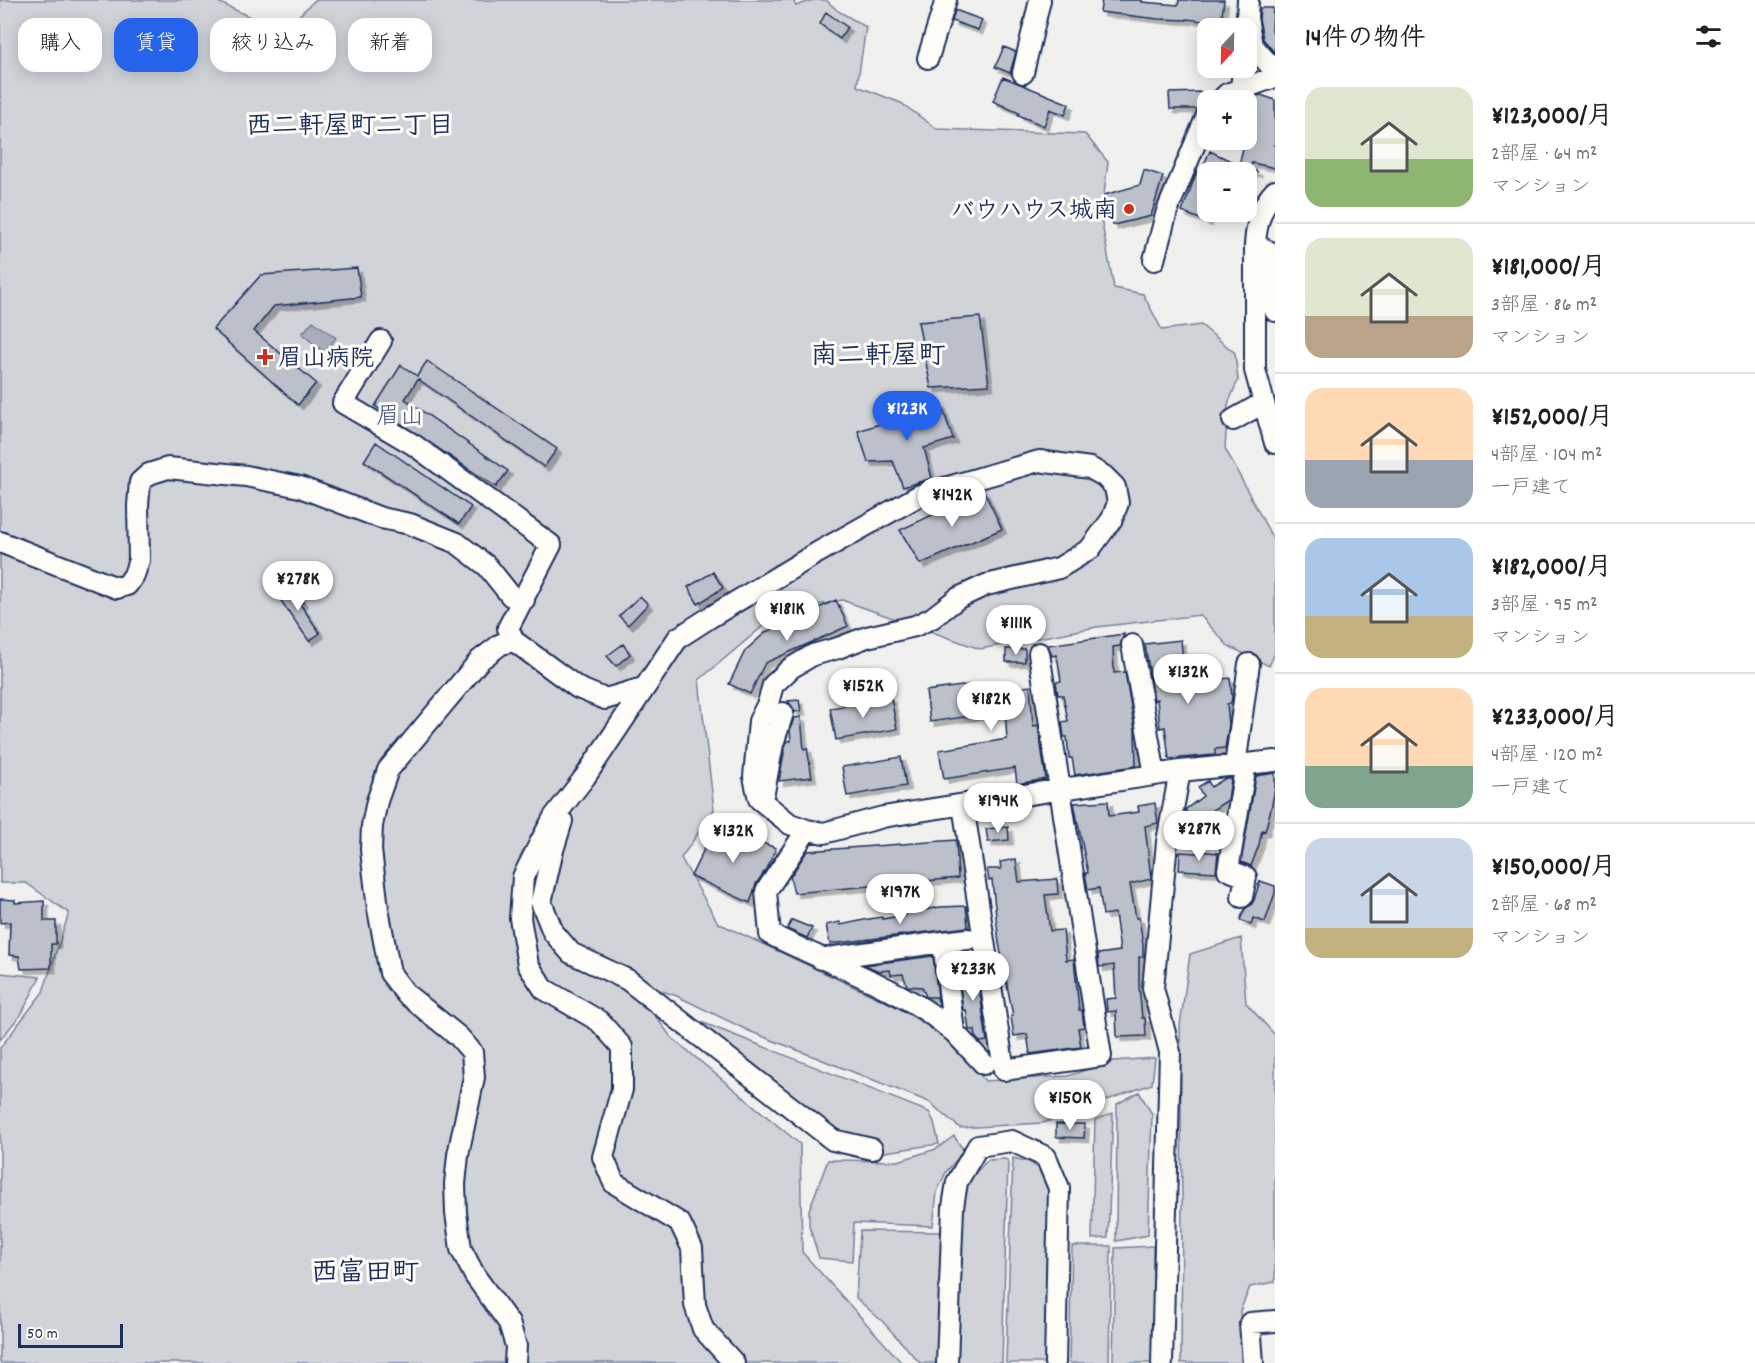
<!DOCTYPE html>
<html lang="ja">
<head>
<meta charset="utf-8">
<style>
	:root { --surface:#fff; --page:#f2f2f2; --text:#202124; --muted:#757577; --line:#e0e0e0; --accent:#2563eb }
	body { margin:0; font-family:Dekko,"Klee One",sans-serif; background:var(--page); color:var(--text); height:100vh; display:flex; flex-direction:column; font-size:22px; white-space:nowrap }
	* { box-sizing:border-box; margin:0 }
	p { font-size:20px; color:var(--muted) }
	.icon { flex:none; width:33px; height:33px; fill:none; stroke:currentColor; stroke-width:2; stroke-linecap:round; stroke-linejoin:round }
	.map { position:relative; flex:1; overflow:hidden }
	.panel { display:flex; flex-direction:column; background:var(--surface); width:480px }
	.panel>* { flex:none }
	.banner { position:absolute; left:18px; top:18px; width:570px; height:54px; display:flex; gap:12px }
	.needle { width:39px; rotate:202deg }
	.fabs { position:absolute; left:1197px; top:18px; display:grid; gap:12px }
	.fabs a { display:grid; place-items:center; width:60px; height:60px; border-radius:12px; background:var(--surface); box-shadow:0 3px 15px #0003; font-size:30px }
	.scale { position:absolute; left:18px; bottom:15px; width:105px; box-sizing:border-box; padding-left:6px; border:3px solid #1b2f5e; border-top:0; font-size:16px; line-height:21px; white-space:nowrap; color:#1b2f5e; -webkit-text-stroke:4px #fdfcf7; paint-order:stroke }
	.price { position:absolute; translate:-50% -51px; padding:0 14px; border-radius:21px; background:#fff; color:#222; font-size:20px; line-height:39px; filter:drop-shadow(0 2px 3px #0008) }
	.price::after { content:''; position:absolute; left:50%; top:36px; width:18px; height:14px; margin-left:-9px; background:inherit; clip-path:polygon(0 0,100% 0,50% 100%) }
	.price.current { background:var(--accent); color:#fff }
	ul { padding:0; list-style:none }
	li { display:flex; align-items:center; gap:18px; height:150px; padding:0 30px }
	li+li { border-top:2px solid var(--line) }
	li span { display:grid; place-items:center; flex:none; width:168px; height:120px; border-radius:18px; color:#555 }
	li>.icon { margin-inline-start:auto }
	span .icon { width:72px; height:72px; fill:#fffc; stroke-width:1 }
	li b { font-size:26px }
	h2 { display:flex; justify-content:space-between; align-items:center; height:72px; padding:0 30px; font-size:26px }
	.chip { padding:0 21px; border-radius:18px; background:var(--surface); box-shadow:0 3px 15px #0003; font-size:21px; line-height:54px }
	.chip.current { background:var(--accent); color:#fff }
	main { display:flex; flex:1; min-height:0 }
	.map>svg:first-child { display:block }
	.green { fill:#d0d3d8; stroke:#76819b; stroke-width:1.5 }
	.water { fill:#a7adbd; stroke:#6f7b97; stroke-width:1.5 }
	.building { fill:#bbc0ca; stroke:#1b2f5e; stroke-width:1.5; filter:url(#shadow) }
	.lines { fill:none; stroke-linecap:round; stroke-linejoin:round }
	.minor-casing { stroke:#1b2f5e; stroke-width:24 }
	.minor { stroke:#fdfcf7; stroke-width:20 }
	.poi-dot { fill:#c8321e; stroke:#fdfcf7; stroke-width:2 }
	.labels { text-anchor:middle; stroke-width:6; stroke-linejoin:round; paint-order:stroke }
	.poi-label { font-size:24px; font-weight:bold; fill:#1b2f5e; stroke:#fdfcf7; text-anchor:end }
	.park-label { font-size:24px; fill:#48587c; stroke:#fdfcf7 }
	.neighbourhood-label { font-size:26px; font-weight:bold; fill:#1b2f5e; stroke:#fdfcf7 }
	.quarter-label { font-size:27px; font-weight:bold; fill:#1b2f5e; stroke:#fdfcf7 }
</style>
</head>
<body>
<main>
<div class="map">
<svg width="1275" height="1363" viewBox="0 0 1275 1363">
	<defs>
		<filter id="shadow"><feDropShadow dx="4.5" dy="4.5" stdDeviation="0" flood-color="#0004"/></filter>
	</defs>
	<rect width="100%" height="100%" fill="#f0f0ee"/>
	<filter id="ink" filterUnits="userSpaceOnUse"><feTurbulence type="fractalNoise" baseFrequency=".0167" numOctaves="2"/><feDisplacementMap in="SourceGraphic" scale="12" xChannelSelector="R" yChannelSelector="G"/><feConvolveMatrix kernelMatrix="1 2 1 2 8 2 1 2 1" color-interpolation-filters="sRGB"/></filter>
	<g filter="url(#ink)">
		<!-- green -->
		<path class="green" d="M 0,0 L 214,0 L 282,32 L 315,0 L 793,0 L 796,6 L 813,0 L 826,0 L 838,11 L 866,27 L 857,86 L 901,103 L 937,129 L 1085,134 L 1108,162 L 1101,218 L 1114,288 L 1143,294 L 1162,330 L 1201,325 L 1235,353 L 1238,380 L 1228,404 L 1225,448 L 1275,543 L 1275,653 L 1269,666 L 1228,646 L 1200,615 L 1097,627 L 980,649 L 842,600 L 818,605 L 768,622 L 699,680 L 714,810 L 681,858 L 718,923 L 897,1007 L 954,1042 L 985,1081 L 1068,1076 L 1113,1061 L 1155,1058 L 1152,1084 L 1043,1123 L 960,1128 L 929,1102 L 749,1031 L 677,996 L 629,980 L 671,1037 L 800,1144 L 802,1252 L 902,1363 L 0,1363 L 0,1048 L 43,992 L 69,913 L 26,883 L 0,883 Z
			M 1241,938 L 1246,1003 L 1275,1035 L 1275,1282 L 1250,1287 L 1240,1311 L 1244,1363 L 1181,1363 L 1182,1198 L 1180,1026 L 1190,954 Z
			M 0,973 L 40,977 L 22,1013 L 0,1040 Z
			M 686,1016 L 929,1112 L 934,1122 L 939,1144 L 878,1153 L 880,1144 L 833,1134 Z
			M 1139,1092 L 1152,1114 L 1148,1235 L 1116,1241 L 1117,1104 Z
			M 1113,1113 L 1108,1238 L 1092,1239 L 1095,1120 Z
			M 954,1136 L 964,1151 L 946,1172 L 937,1192 L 933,1226 L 854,1223 L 852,1261 L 819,1258 L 809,1225 L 809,1210 L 828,1160 L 898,1161 L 936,1149 Z
			M 1013,1158 L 1029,1162 L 1038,1168 L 1053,1196 L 1049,1363 L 1006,1363 Z
			M 1004,1159 L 1008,1160 L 1002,1363 L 956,1363 L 962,1205 C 966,1184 972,1175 988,1160 Z
			M 860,1231 L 945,1232 L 940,1363 L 920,1363 L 883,1322 L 856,1298 Z
			M 1072,1246 L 1111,1246 L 1109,1363 L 1069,1363 Z
			M 1153,1246 L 1153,1363 L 1113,1363 L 1115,1248 Z"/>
		<!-- water -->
		<path class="water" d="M 313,321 L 336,338 L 325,353 L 302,334 Z"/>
		<!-- building -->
		<path class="building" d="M 1102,0 L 1142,0 L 1142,2 L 1178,5 L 1179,0 L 1224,0 L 1221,23 L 1187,19 L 1187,20 L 1158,19 L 1100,12 Z
			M 1260,8 L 1273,8 L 1272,30 L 1275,37 L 1275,53 L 1263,39 L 1259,19 Z
			M 955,10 L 982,20 L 978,30 L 952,21 Z
			M 826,12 L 847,27 L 840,39 L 820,24 Z
			M 1004,47 L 1016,52 L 1010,73 L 995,67 Z
			M 1003,77 L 1069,104 L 1065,115 L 1050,109 L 1044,126 L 1018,115 L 1019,113 L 993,101 Z
			M 1201,92 L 1201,103 L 1197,109 L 1170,109 L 1169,93 Z
			M 1261,95 L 1275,100 L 1275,168 L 1252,163 L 1250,169 L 1258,172 L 1223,172 L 1204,164 L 1210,151 L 1239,165 L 1243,148 L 1246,149 L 1246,101 L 1255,104 L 1257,96 Z
			M 1144,170 L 1163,176 L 1151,216 L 1113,225 L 1104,195 L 1140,185 Z
			M 1197,171 L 1208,175 L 1208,222 L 1182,212 Z
			M 357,268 L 361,297 L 274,306 L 254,331 L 316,383 L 298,405 L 213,329 L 261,275 Z
			M 980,317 L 989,385 L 931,388 L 918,322 Z
			M 427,361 L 557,449 L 544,467 L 418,379 L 405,399 L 508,471 L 496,487 L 375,406 L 401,365 L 417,376 Z
			M 941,404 L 953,439 L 924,448 L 932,478 L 903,487 L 893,461 L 868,462 L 858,431 Z
			M 376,442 L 471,507 L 459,524 L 364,461 Z
			M 984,491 L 1002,529 L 920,564 L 900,530 Z
			M 713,572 L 723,588 L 698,604 L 688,587 Z
			M 291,585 L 303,602 L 300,604 L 320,633 L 309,641 L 277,595 Z
			M 640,596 L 648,604 L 628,625 L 619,616 Z
			M 836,600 L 848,626 L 765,663 L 750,694 L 729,684 L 745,651 L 766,632 Z
			M 1124,634 L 1120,646 L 1113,647 L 1114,673 L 1125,672 L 1135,729 L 1136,766 L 1075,775 L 1072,758 L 1069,758 L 1067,737 L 1064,737 L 1062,722 L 1068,721 L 1063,695 L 1058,695 L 1056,682 L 1061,681 L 1057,655 L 1052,656 L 1048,645 Z
			M 1181,640 L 1183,660 L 1177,661 L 1179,684 L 1230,678 L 1232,697 L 1231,703 L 1227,704 L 1229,724 L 1225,748 L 1215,749 L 1215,755 L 1169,759 L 1165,727 L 1160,728 L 1157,699 L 1154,700 L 1145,644 Z
			M 623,644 L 630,654 L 616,666 L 607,656 Z
			M 1006,649 L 1025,649 L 1025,662 L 1006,662 Z
			M 990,682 L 992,692 L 1030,686 L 1033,726 L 1038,725 L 1046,779 L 1017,784 L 1015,768 L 944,779 L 939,750 L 1007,739 L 1005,711 L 930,722 L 926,691 Z
			M 891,698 L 897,729 L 836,740 L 830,708 Z
			M 799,700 L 801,711 L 795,712 L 788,701 Z
			M 801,717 L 804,749 L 807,748 L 812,777 L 779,781 L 785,747 L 787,741 L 791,741 L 790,730 L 794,718 Z
			M 901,757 L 906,786 L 847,796 L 842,767 Z
			M 1275,773 L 1275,789 L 1271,809 L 1265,831 L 1262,830 L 1259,845 L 1251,866 L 1241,862 L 1256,776 Z
			M 1226,778 L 1231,779 L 1228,800 L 1194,822 L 1185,810 L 1203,796 L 1198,787 L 1208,781 L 1211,787 Z
			M 1108,801 L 1109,816 L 1139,812 L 1138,806 L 1155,803 L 1158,823 L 1145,826 L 1151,879 L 1130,884 L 1136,918 L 1139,918 L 1143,945 L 1143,957 L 1139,957 L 1139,986 L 1142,1018 L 1145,1018 L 1146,1036 L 1117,1037 L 1116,1011 L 1107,1012 L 1106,999 L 1116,998 L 1114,965 L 1099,967 L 1098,954 L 1120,951 L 1115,913 L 1103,915 L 1099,888 L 1088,890 L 1085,873 L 1088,873 L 1074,803 Z
			M 715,827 L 737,837 L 738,834 L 776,848 L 767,868 L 756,884 L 750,903 L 691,876 Z
			M 1008,827 L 1009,840 L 988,842 L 986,829 Z
			M 956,840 L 958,878 L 794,893 L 790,877 L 807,851 Z
			M 1199,851 L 1218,853 L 1216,872 L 1179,870 L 1180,852 L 1198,853 Z
			M 1016,859 L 1019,882 L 1057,879 L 1058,894 L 1045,895 L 1050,931 L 1063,930 L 1066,960 L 1074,959 L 1079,1010 L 1082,1010 L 1084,1027 L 1078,1028 L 1081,1047 L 1030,1054 L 1027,1034 L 1014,1036 L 1011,1016 L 1013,1016 L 999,943 L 992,880 L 989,881 L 987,869 L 1001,869 L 1000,862 Z
			M 1260,881 L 1275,886 L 1275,893 L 1265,922 L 1253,918 L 1251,925 L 1240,920 L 1245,909 L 1251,905 L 1254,900 Z
			M 0,899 L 15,900 L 15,903 L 44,901 L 44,921 L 56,921 L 56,944 L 51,944 L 51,968 L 21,969 L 19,956 L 9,955 L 10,922 L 0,923 Z
			M 966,906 L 968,927 L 830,944 L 826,925 L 840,922 L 841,925 L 869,919 L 882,917 L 882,919 L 906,915 L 906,913 L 940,907 Z
			M 792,920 L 812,928 L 807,938 L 787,929 Z
			M 933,956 L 939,1005 L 937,997 L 926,997 L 922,987 L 907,986 L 903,974 L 891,975 L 890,970 L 879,971 L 865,965 Z
			M 976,966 L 987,1041 L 980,1042 L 976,1038 L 975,1030 L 969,1030 L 966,1010 L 963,1010 L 958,970 Z
			M 1056,1124 L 1085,1124 L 1084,1138 L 1056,1137 Z"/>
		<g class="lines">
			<!-- minor casing -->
			<g class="minor-casing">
				<path id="minor" d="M 1248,0 L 1247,18 L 1252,45 L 1275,71
					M 928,58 L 946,0
					M 1023,73 L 1040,0
					M 1241,89 L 1243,68
					M 1221,100 L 1227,94 L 1275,77
					M 1275,191 C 1261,205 1256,227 1255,245 L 1275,254
					M 1255,245 L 1255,370 L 1275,443
					M 1273,253 L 1271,282 L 1275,311
					M 1154,260 L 1167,211 L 1208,113
					M 381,341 L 343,403 L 414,445 L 551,545 L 508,628 L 514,641 L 578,688 L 605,699 L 643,688
					M 1233,420 L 1263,403
					M 0,542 L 117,588 L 127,585 L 134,575 L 139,560 L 138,505 L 140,482 L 149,474 L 168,468 L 246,476 L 300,487 L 381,518 L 410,524 L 457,543 L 487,566 L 511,596 L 524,600
					M 514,641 L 501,644 L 480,660 L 388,770 L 377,801 L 372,826 L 371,850 L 378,909 L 390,973 L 406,994 L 459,1037 L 472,1052 L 474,1077 L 458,1155 L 455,1184 L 456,1213 L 461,1249 L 475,1276 L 509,1323 L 516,1346 L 515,1363
					M 1132,645 L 1155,775
					M 1235,766 L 1249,664
					M 764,792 L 773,744 L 783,713
					M 963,805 L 1004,1070 L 1101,1056 L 1039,653
					M 562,821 L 553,850 L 541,902 L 553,932 L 571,953 L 628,980 L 833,1140 L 872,1149
					M 807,830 L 766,891 L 770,934 C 818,958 874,979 920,1007 C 932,1014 943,1024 954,1032 L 943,942 L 821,959
					M 1242,897 L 1246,877 L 1228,870 L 1246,764
					M 943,942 L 968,939
					M 954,1032 L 984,1064
					M 734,1363 L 703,1329 L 695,1305 L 692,1248 L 680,1223 L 614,1183 L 603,1157 L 622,1089 L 622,1047 L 599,1021 L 544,989 L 528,965 L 520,918 L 523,877 L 541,841 L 554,817 L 585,777 L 678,638 L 709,618 L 817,553 L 920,495 L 1039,461 L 1090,468 L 1104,476 L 1115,487 L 1118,503 L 1112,519 L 1090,549 L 1059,568 L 986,585 L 958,598 L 932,618 L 915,626 L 867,637 L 838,648 L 813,655 L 791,668 L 773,685 L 768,703 L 759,721 L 754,777 L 759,799 L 790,824 L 807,830 L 824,833 L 883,817 L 926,810 L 1180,771 L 1275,761
					M 947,1363 L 953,1207 L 957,1182 L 978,1146 L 1012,1141 L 1046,1157 L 1059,1188 L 1055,1363
					M 1162,1363 L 1170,1052 L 1153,988 L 1167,842 L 1180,771
					M 1253,1363 L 1250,1323 L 1275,1321"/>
			</g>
			<!-- minor -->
			<use href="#minor" class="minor"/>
		</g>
	</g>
	<!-- markers -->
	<g class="poi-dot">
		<circle cx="1129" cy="209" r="6"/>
		<path d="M262 348h6v6h6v6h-6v6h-6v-6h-6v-6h6z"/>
	</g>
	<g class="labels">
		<!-- poi labels -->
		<g class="poi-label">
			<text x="1117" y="217">バウハウス城南</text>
			<text x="278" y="365" text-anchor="start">眉山病院</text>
		</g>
		<!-- park labels -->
		<g class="park-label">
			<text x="400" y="423">眉山</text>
		</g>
		<!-- neighbourhood labels -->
		<g class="neighbourhood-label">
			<text x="350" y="133">西二軒屋町二丁目</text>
		</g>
		<!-- quarter labels -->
		<g class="quarter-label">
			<text x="878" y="363">南二軒屋町</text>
			<text x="365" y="1280">西富田町</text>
		</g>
	</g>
</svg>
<div class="fabs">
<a><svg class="needle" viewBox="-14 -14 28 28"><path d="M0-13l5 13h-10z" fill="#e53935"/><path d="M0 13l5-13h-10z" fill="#757577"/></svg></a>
<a>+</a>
<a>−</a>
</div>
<div class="scale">50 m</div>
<b class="price current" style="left:907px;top:442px">¥123K</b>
<b class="price" style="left:952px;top:528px">¥142K</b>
<b class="price" style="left:298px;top:612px">¥278K</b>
<b class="price" style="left:787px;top:642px">¥181K</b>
<b class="price" style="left:1016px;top:656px">¥111K</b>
<b class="price" style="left:1188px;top:705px">¥132K</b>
<b class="price" style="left:863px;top:719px">¥152K</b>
<b class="price" style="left:991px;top:732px">¥182K</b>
<b class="price" style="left:998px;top:834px">¥194K</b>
<b class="price" style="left:1199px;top:862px">¥287K</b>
<b class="price" style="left:733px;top:864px">¥132K</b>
<b class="price" style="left:900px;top:925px">¥197K</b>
<b class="price" style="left:973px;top:1002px">¥233K</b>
<b class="price" style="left:1070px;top:1131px">¥150K</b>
<div class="banner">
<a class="chip">購入</a>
<a class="chip current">賃貸</a>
<a class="chip">絞り込み</a>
<a class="chip">新着</a>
</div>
</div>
<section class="panel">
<h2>14件の物件<svg class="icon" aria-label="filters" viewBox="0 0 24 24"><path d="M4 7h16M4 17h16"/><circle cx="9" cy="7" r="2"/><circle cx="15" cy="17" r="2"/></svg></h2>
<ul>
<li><span style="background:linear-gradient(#dfe7d0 60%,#8fb573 0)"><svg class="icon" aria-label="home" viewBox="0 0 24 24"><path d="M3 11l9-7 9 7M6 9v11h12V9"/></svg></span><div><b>¥123,000/月</b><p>2部屋 · 64 m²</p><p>マンション</p></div></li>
<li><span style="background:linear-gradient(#dfe7d0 65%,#b9a48a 0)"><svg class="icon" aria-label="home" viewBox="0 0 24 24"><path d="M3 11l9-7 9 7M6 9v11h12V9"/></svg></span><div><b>¥181,000/月</b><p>3部屋 · 86 m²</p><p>マンション</p></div></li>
<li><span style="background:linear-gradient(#ffd9b3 60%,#9aa5b1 0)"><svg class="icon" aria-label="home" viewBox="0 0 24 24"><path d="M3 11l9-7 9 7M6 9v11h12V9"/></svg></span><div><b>¥152,000/月</b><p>4部屋 · 104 m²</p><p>一戸建て</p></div></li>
<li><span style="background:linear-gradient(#a9c7e8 65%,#c2b280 0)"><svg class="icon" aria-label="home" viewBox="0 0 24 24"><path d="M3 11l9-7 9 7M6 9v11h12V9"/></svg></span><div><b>¥182,000/月</b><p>3部屋 · 95 m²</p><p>マンション</p></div></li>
<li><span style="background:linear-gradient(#ffd9b3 65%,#7fa58c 0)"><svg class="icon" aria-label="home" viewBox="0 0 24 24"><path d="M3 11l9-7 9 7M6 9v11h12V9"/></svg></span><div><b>¥233,000/月</b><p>4部屋 · 120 m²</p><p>一戸建て</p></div></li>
<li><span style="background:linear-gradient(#c9d6e8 75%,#c2b280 0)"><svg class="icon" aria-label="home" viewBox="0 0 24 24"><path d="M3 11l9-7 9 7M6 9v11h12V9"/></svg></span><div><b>¥150,000/月</b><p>2部屋 · 68 m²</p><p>マンション</p></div></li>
</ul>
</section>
</main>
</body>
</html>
